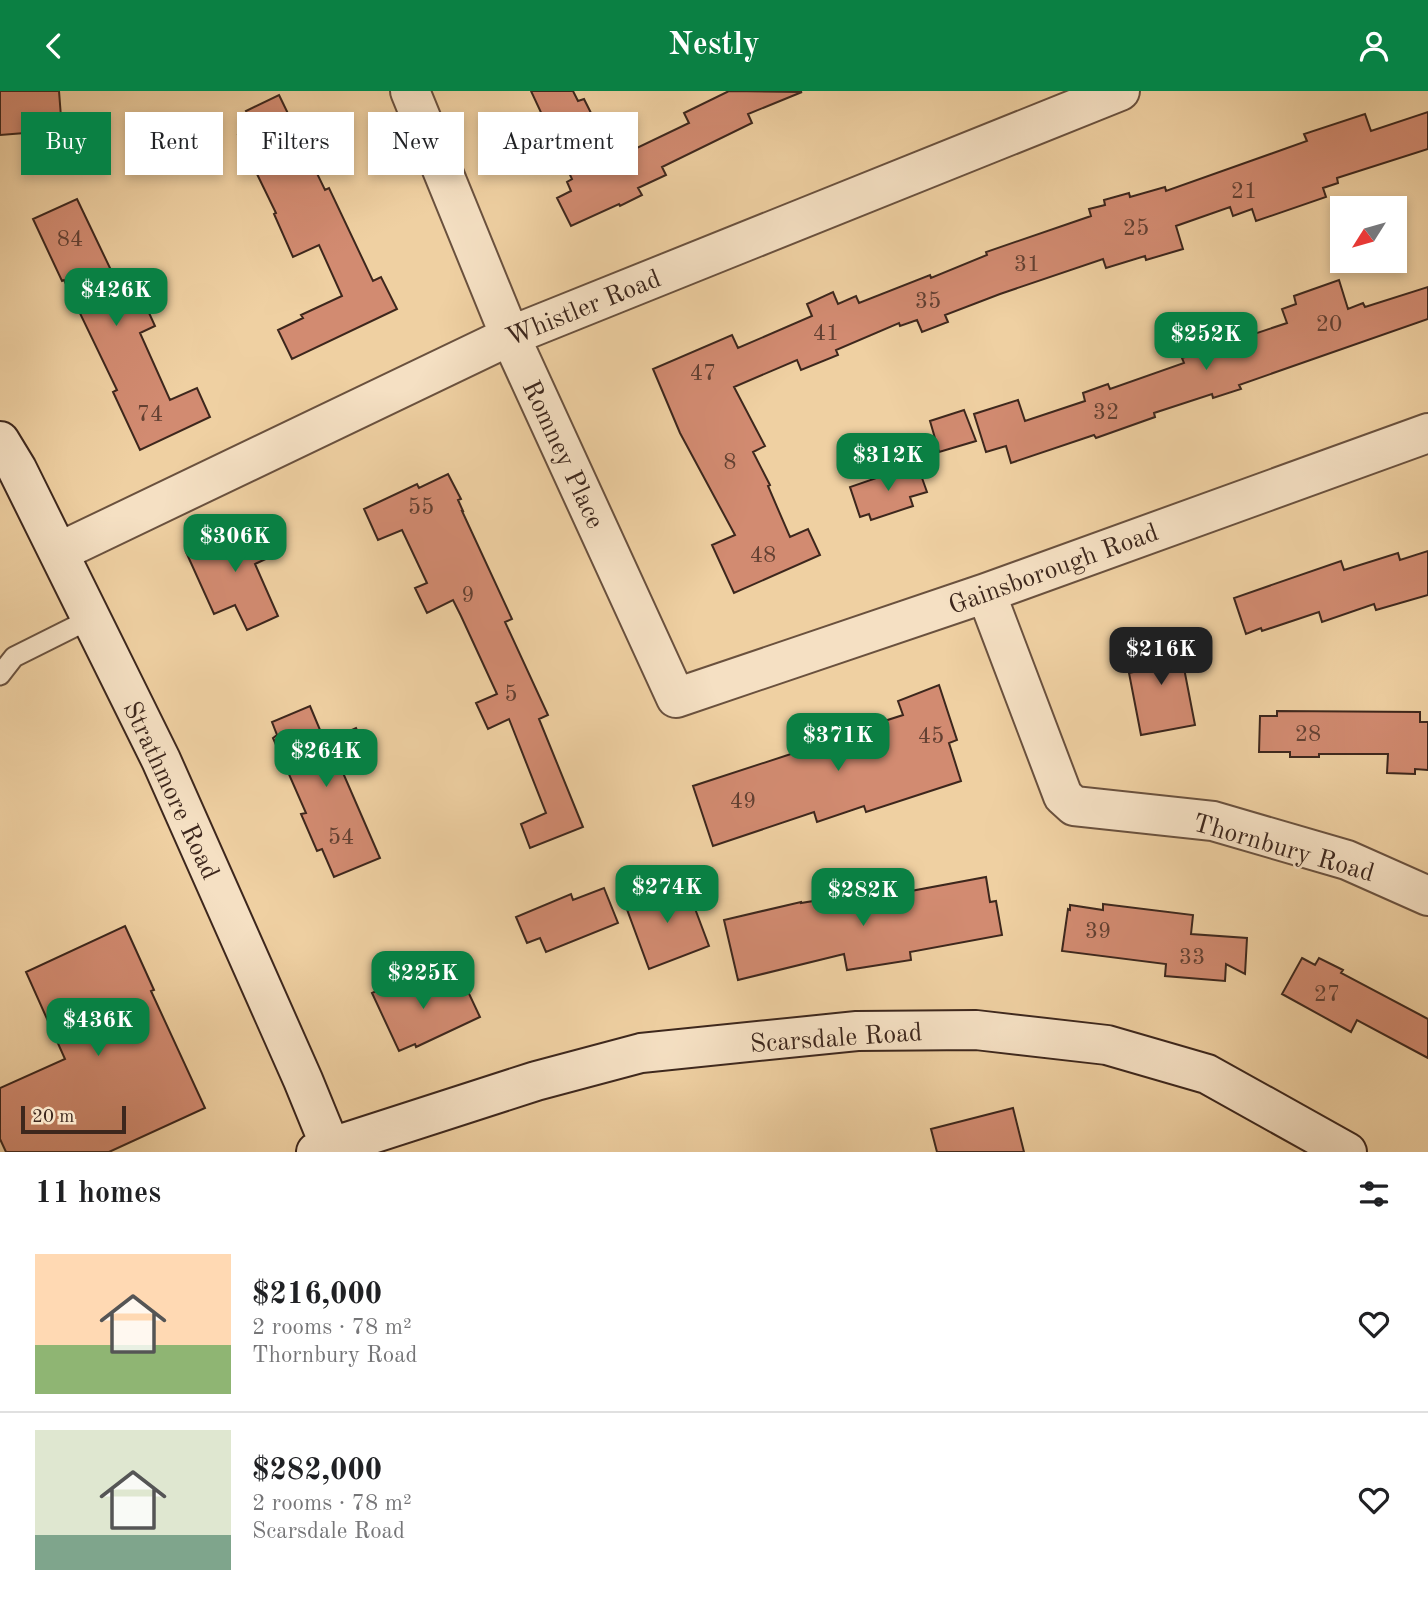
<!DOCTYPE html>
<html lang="en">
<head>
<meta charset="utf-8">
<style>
	:root { --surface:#fff; --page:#f6f6f6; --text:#202124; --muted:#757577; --line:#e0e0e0; --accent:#0b8043 }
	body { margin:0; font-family:"Old Standard TT",serif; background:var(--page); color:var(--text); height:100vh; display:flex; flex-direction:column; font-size:26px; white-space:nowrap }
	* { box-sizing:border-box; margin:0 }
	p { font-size:23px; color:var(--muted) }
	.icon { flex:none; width:38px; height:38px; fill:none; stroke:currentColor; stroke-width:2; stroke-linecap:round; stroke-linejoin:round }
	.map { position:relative; height:1061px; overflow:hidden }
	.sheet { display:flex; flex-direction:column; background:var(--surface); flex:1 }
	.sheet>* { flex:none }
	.top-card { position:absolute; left:21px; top:21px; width:700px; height:63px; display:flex; gap:14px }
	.needle { width:46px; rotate:233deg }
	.buttons { position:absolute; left:1330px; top:105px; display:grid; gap:14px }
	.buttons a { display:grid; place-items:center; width:77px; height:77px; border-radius:0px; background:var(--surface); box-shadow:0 4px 10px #0003; font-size:35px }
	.scale { position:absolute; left:21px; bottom:18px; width:105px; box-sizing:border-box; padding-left:7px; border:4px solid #3d271d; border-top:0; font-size:19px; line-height:24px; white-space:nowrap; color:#3d271d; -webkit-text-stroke:5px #f5e0c3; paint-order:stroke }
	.price { position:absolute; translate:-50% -60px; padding:0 16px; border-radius:14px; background:var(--accent); color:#fff; font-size:23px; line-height:46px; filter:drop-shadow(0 2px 4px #0008) }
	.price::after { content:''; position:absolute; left:50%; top:42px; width:21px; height:16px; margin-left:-10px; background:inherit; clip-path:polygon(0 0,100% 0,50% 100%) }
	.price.on { background:#222; color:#fff }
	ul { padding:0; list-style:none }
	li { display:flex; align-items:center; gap:21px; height:175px; padding:0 35px }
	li+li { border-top:2px solid var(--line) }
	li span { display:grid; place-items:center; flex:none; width:196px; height:140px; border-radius:0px; color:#555 }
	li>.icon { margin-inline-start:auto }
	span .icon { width:84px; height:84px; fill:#fffc; stroke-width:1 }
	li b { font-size:30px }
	h2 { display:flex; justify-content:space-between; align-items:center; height:84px; padding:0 35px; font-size:30px }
	.pill { padding:0 24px; border-radius:0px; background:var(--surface); box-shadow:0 4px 10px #0003; font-size:24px; line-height:63px }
	.pill.on { background:var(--accent); color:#fff }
	header { display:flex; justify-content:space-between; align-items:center; height:91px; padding:0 35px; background:var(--accent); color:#fff; font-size:32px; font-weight:600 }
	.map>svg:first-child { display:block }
	.building { fill:#d28b71; stroke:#3d271d; stroke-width:2 }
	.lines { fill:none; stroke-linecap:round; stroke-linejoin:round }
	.lane-casing { stroke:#6a513e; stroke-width:23 }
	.street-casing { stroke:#6a513e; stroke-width:42 }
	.secondary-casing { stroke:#3d271d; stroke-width:42 }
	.lane { stroke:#f5e0c3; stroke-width:19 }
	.street { stroke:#f5e0c3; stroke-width:38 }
	.secondary { stroke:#f5e0c3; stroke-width:38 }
	.labels { text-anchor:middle; stroke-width:5; stroke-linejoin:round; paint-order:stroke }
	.number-label { font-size:23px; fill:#624032 }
	.street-label { font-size:26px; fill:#3d271d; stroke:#f5e0c3 }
</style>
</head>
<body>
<header><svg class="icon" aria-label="back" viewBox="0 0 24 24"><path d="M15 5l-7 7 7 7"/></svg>Nestly<svg class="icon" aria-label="person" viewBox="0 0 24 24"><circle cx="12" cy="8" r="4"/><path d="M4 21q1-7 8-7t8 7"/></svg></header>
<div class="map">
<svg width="1428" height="1061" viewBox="0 0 1428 1061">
	<rect width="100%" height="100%" fill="#efd0a2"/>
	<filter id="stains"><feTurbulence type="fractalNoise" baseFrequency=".00286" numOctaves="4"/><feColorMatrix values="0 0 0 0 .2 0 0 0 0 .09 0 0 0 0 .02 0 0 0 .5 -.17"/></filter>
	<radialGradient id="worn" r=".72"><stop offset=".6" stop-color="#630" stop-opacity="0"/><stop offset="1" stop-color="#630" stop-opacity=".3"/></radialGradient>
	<!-- building -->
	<path class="building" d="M 0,0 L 59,0 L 62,39 L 0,44 Z
		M 531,0 L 573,0 L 578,10 L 584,8 L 614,68 L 689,32 L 684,22 L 729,0 L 802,1 L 748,23 L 752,32 L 662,76 L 666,84 L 638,97 L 642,104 L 620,115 L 619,113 L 571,135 L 557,107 L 571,100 L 567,91 L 572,88 Z
		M 279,4 L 325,99 L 329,97 L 373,190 L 381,186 L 397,218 L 292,268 L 278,239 L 303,227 L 301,224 L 342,205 L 319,154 L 293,166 L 274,123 L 276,122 L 238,44 L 254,36 L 246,20 Z
		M 1428,21 L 1428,58 L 1337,87 L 1338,92 L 1323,97 L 1326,106 L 1256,130 L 1252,118 L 1233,125 L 1230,116 L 1176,135 L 1183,158 L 1146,169 L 1145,165 L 1106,177 L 1103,168 L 1000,203 L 945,224 L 948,231 L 922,241 L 917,229 L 900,235 L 899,232 L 836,259 L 838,264 L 801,279 L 797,269 L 734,296 L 765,355 L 753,361 L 770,394 L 768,395 L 790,446 L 808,438 L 820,464 L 734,502 L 712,454 L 735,444 L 680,342 L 653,278 L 732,244 L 738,257 L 812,225 L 807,213 L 833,201 L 838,213 L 856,205 L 859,212 L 930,184 L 931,187 L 987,164 L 986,161 L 1091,125 L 1089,118 L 1105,114 L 1104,109 L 1129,102 L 1130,106 L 1165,96 L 1166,100 L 1307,50 L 1304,43 L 1365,23 L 1371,40 Z
		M 77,108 L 120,198 L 135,191 L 155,235 L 140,242 L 170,309 L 197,297 L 210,326 L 140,359 L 113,301 L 117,299 L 64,189 L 62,190 L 33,128 Z
		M 1339,189 L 1348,218 L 1363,212 L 1365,216 L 1428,196 L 1428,228 L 1239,294 L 1241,298 L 1213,307 L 1212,303 L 1154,322 L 1155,326 L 1096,347 L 1094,344 L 1011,372 L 1006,355 L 986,361 L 974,323 L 1018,309 L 1025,330 L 1085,310 L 1083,302 L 1108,293 L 1110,298 L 1184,272 L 1182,267 L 1287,232 L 1282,218 L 1296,213 L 1294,205 Z
		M 964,319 L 976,350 L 939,361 L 930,330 Z
		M 917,373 L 927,401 L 910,406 L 913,415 L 871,429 L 869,423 L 860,426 L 850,396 Z
		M 448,383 L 461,408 L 458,409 L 463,420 L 462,420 L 512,528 L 505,531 L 548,624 L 539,628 L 583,736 L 530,757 L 521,733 L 546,722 L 509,628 L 488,638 L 476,612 L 497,603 L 461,525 L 453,509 L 427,522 L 415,497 L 427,492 L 402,439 L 378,449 L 364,418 L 417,393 L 419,397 Z
		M 254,430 L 270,466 L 255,473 L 278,525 L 247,539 L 235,514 L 214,523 L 186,461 Z
		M 1428,460 L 1428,504 L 1376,519 L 1374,513 L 1322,531 L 1319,521 L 1262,540 L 1261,537 L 1246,543 L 1234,507 L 1341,470 L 1344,479 L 1398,462 L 1400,469 Z
		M 1172,538 L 1178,573 L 1183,572 L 1195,634 L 1141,644 L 1129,582 L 1147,578 L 1140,545 Z
		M 939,594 L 957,649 L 949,652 L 961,690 L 866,721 L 864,715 L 817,731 L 814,721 L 713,755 L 693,695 L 794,662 L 794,659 L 903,624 L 898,610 Z
		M 310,615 L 325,651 L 356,637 L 368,663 L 340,675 L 380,767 L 334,786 L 322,758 L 317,760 L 301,723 L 306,722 L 273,647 L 277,644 L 272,631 Z
		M 1277,620 L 1420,621 L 1420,631 L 1428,631 L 1428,679 L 1415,678 L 1415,683 L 1387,682 L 1388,663 L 1319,663 L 1319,666 L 1290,666 L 1290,661 L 1259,661 L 1260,625 L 1277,625 Z
		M 986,786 L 990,811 L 996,810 L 1002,844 L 910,861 L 911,869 L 847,879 L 844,863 L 738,889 L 724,829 L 801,811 L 801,812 L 899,796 L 900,802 Z
		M 685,791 L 709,855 L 649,878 L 625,813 Z
		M 604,797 L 618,832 L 546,861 L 540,847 L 527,852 L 516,826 L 571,803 L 573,809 Z
		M 1103,813 L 1193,824 L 1191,843 L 1247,847 L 1245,883 L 1226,873 L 1225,890 L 1165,885 L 1166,873 L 1062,860 L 1068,818 L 1070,819 L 1070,814 L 1103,819 Z
		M 125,835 L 154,899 L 151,900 L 205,1017 L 109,1061 L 6,1061 L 0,1048 L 0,997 L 65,968 L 26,881 Z
		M 1302,867 L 1315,874 L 1319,867 L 1343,879 L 1341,882 L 1428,928 L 1428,967 L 1357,929 L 1351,941 L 1282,903 Z
		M 409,885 L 414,895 L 429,888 L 437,904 L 464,892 L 480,926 L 416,956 L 415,953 L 399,960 L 372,902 Z
		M 1013,1017 L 1024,1061 L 937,1061 L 931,1038 Z"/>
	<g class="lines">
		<!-- lane casing -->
		<g class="lane-casing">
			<path id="lane" d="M 0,584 L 14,566 L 90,528"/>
		</g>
		<!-- street casing -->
		<g class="street-casing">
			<path id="street" d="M 410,0 L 510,245 L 676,607 L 986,502 L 1428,342
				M 59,461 L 510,245 L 1120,0
				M 986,502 L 1063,705 L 1074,715 L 1213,730 L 1347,769 L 1428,805"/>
		</g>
		<!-- secondary casing -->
		<g class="secondary-casing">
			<path id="secondary" d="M 0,350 L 17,378 L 161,669 L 303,989 L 330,1055
				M 316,1061 L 536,990 L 641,962 L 857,940 L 976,939 L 1107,954 L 1207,983 L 1347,1061"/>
		</g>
		<!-- lane -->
		<use href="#lane" class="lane"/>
		<!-- street -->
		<use href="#street" class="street"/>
		<!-- secondary -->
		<use href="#secondary" class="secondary"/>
	</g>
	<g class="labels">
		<!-- number labels -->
		<g class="number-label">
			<text x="1244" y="107">21</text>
			<text x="1136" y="144">25</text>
			<text x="70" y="155">84</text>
			<text x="1027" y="180">31</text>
			<text x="928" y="217">35</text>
			<text x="1329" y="240">20</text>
			<text x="826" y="249">41</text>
			<text x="703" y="289">47</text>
			<text x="1106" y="328">32</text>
			<text x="150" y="330">74</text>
			<text x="730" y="378">8</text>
			<text x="421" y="423">55</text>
			<text x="763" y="471">48</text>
			<text x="468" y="511">9</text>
			<text x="511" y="610">5</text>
			<text x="1308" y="650">28</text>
			<text x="931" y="652">45</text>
			<text x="743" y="717">49</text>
			<text x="341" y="753">54</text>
			<text x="1098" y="847">39</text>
			<text x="1192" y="873">33</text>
			<text x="1327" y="910">27</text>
		</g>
		<!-- street labels -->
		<g class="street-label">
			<text transform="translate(583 216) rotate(-22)" y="9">Whistler Road</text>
			<text transform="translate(564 363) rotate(65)" y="9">Romney Place</text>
			<text transform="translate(1053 477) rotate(-20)" y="9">Gainsborough Road</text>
			<text transform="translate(172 699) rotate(65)" y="9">Strathmore Road</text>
			<text transform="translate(1284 756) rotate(16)" y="9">Thornbury Road</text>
			<text transform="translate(836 946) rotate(-4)" y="9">Scarsdale Road</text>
		</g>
	</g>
	<rect width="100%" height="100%" filter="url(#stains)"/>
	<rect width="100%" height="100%" fill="url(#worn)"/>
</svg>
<div class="buttons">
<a><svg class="needle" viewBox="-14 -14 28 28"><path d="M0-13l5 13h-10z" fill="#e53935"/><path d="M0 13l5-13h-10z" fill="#757577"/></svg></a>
</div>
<div class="scale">20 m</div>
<b class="price" style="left:116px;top:237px">$426K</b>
<b class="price" style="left:1206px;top:281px">$252K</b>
<b class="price" style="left:888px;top:402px">$312K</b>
<b class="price" style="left:235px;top:483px">$306K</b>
<b class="price on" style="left:1161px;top:596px">$216K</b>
<b class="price" style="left:838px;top:682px">$371K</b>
<b class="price" style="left:326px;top:698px">$264K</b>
<b class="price" style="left:667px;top:834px">$274K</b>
<b class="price" style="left:863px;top:837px">$282K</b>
<b class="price" style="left:423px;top:920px">$225K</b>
<b class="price" style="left:98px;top:967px">$436K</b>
<div class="top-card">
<a class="pill on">Buy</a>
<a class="pill">Rent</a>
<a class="pill">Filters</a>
<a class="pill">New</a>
<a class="pill">Apartment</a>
</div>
</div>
<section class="sheet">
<h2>11 homes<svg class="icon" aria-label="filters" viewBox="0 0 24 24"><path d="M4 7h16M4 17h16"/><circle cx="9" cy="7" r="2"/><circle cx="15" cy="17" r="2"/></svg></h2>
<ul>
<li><span style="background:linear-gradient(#ffd9b3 65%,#8fb573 0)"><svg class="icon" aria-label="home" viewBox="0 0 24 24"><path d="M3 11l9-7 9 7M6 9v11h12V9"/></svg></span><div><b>$216,000</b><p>2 rooms · 78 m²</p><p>Thornbury Road</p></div><svg class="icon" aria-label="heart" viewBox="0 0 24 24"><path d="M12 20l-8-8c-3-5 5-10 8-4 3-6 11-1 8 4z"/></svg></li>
<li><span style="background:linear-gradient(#dfe7d0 75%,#7fa58c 0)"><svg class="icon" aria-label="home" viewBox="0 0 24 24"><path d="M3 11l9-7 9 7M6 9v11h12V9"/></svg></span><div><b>$282,000</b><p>2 rooms · 78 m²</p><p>Scarsdale Road</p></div><svg class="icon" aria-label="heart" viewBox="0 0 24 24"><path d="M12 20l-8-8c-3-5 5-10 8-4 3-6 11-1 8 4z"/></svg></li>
</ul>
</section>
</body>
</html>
